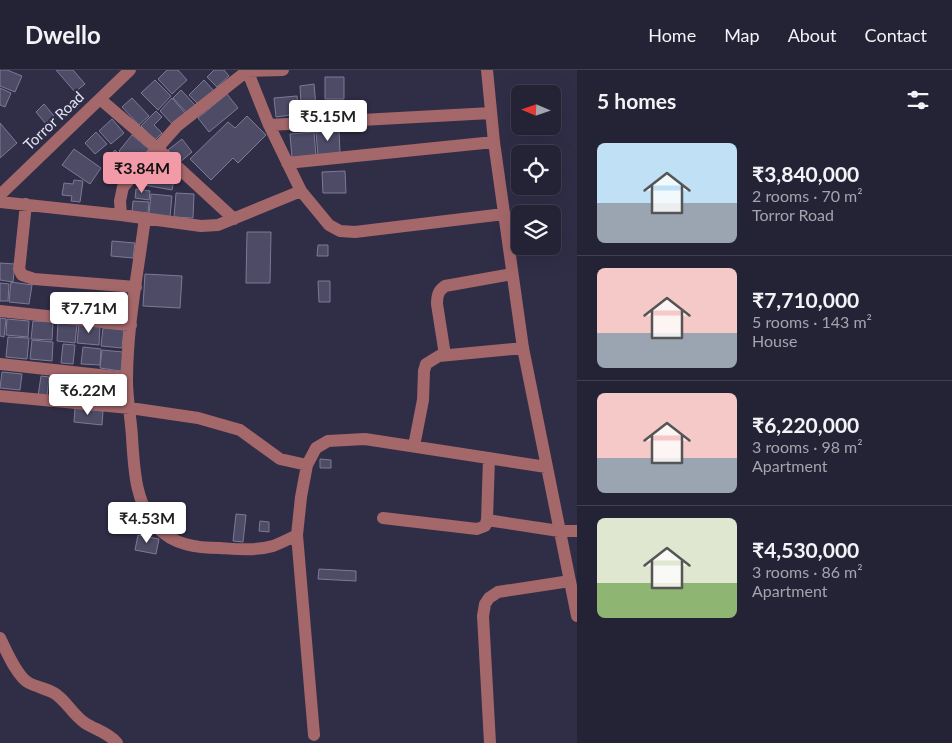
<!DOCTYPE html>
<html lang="en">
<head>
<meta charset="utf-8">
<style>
	:root { --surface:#242235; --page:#2c2a3d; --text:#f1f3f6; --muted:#a3a4ad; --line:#413f50; --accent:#f39aa9 }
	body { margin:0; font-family:Lato,sans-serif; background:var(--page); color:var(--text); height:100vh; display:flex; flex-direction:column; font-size:19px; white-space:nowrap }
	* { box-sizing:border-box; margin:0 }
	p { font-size:16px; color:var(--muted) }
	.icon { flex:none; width:28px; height:28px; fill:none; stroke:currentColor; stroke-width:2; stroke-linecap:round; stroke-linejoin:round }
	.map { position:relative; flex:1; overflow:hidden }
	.side { display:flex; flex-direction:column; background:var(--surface); width:375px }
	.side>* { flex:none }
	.needle { width:32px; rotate:272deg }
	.tools { position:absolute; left:511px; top:15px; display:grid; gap:10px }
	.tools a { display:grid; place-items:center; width:50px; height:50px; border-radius:8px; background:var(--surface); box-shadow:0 5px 20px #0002,0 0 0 1px var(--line); font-size:25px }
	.price { position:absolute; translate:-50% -42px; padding:0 11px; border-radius:5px; background:#fff; color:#222; font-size:16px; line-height:32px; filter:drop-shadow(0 1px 2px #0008) }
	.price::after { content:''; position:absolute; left:50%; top:30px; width:15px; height:11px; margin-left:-8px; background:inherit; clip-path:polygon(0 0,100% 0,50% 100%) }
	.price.current { background:var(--accent); color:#111 }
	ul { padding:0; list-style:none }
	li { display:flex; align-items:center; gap:15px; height:125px; padding:0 20px }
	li+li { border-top:1px solid var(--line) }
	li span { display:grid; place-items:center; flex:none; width:140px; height:100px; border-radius:8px; color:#555 }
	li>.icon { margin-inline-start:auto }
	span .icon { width:60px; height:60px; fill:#fffc; stroke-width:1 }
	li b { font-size:21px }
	h2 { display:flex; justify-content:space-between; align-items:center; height:60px; padding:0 20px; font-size:21px }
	header { display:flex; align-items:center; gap:30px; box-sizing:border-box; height:70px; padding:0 25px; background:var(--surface); border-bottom:1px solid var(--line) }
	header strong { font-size:24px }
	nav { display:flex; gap:28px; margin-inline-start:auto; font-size:18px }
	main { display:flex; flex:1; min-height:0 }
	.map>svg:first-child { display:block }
	.building { fill:#4d4b66; stroke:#7c7a97 }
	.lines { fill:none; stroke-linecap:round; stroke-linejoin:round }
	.minor { stroke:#a4676a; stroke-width:12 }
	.labels { text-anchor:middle; stroke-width:4.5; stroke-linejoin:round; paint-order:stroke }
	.street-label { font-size:15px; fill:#e4e4f4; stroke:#302d47 }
</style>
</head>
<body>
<header>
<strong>Dwello</strong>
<nav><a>Home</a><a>Map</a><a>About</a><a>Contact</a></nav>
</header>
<main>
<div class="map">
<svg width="577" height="673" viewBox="0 0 577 673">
	<rect width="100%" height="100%" fill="#302d47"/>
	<!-- building -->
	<path class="building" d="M 0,0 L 7,0 L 22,6 L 15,22 L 0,16 Z
		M 56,0 L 73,0 L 85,14 L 75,22 Z
		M 167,0 L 178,0 L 187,10 L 172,24 L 158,9 Z
		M 214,0 L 224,0 L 229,6 L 217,17 L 207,7 Z
		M 325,7 L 344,7 L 344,29 L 325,29 Z
		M 155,10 L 171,26 L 158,40 L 141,23 Z
		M 204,10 L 214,21 L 199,35 L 189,25 Z
		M 314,14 L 317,48 L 302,49 L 300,16 Z
		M 0,18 L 11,23 L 5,37 L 0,35 Z
		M 181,20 L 195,35 L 187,43 L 173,28 Z
		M 227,24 L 238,38 L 209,62 L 198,48 Z
		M 297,26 L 299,44 L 276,47 L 274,28 Z
		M 132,28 L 149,46 L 139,55 L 122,37 Z
		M 172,28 L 185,43 L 173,55 L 160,41 Z
		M 44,34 L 54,46 L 46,54 L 36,42 Z
		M 156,41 L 162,47 L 154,55 L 162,63 L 155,70 L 141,56 Z
		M 247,46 L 266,65 L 238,93 L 233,88 L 211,110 L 190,89 L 228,52 L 235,58 Z
		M 112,49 L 124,63 L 111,74 L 99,61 Z
		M 0,53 L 17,73 L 0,88 Z
		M 339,60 L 340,83 L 318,85 L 316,62 Z
		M 96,62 L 107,74 L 95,84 L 85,73 Z
		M 314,62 L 316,86 L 292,88 L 290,64 Z
		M 132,65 L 149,79 L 135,95 L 119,81 Z
		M 182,69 L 192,82 L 179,93 L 168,80 Z
		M 74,79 L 101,98 L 90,114 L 62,95 Z
		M 115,80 L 132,97 L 120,109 L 103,92 Z
		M 149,90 L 165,94 L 163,103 L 175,105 L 172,120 L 144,115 Z
		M 345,101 L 346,123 L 323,123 L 322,102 Z
		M 74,110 L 83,111 L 80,132 L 71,131 L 72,126 L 62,125 L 64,113 L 73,114 Z
		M 136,119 L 150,121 L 149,130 L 135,128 Z
		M 176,123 L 194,124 L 193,148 L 174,147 Z
		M 151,124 L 172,126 L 170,147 L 149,144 Z
		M 133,131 L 149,132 L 148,143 L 132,142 Z
		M 247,162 L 271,162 L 270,213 L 246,213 Z
		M 112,171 L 135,173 L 133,188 L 111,186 Z
		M 318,175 L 328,175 L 328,186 L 317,186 Z
		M 0,193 L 15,194 L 13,212 L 0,210 Z
		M 145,204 L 182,206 L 180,238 L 143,236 Z
		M 318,211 L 330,211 L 330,232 L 319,232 Z
		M 11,212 L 32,215 L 29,234 L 9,232 Z
		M 0,213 L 9,214 L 8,231 L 0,231 Z
		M 0,248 L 6,249 L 4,267 L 0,266 Z
		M 7,249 L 29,251 L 28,267 L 6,265 Z
		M 33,251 L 53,252 L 52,270 L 31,269 Z
		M 58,252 L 77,254 L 75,273 L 57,271 Z
		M 79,253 L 100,255 L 99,275 L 77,273 Z
		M 103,258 L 124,260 L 122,278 L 101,276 Z
		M 8,267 L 29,268 L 27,289 L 6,287 Z
		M 32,270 L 53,272 L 52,291 L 30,289 Z
		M 63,274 L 75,275 L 73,294 L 61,293 Z
		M 83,277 L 101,279 L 100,295 L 81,294 Z
		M 102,280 L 123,282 L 121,301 L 100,298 Z
		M 2,302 L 22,304 L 20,320 L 0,318 Z
		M 83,305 L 97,306 L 95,330 L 81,329 Z
		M 41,306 L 49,307 L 47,327 L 38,326 Z
		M 75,338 L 103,341 L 102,355 L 74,352 Z
		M 320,389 L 331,390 L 331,398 L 320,398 Z
		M 236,444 L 246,445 L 243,472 L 233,471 Z
		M 260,451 L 269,452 L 269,462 L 259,461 Z
		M 138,465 L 159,469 L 156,484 L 135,480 Z
		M 319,499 L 356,501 L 356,511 L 318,509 Z"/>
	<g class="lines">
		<!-- minor -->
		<path class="minor" d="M 247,0 L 269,55 L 301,121 L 329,155 L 340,161 L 355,162 L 504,144
			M 487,0 L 494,72 L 523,278 L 577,546
			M 100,29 L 157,78 L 234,149
			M 269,55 L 491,43
			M 287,93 L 494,72
			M 0,125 L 130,0
			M 0,132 L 121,145 L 201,156 L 218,155 L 301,121
			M 26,134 L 20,191 L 19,199 L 22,205 L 34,209 L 136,217
			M 121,145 L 120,131 L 123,117 L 177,56 L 247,1 L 283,0
			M 145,148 C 138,202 127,256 127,311 C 127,329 131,349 132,367 C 134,398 135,434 157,457 C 173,475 197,478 220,478 C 237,479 256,481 273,476 C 281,473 289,469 297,465
			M 0,241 L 131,255
			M 445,285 L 437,234 C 437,226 438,221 445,216 L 512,204
			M 0,294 L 127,308
			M 0,326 L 130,338 L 198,348 L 240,360 L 280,389 L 307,395
			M 414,376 L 423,330 L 424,301 L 426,294 L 439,286 L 523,278
			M 383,448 L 477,459 L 485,456 L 487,450 L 489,388
			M 487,450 L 559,461 L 577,461
			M 0,568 C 6,580 17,607 29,613 C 37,617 47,619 54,623 C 66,630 72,644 85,653 C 96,660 109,663 117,673
			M 314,665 L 297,465 L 301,427 L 307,395 L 316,378 L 328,371 L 365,369 L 546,397
			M 490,673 L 483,546 L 485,534 L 489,528 L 498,522 L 570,511"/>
	</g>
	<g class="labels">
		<!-- street labels -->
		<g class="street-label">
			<text transform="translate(54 51) rotate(-44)" y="5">Torror Road</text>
		</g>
	</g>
</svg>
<div class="tools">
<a><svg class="needle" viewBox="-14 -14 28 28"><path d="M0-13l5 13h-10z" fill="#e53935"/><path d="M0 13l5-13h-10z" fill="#a3a4ad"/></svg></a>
<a><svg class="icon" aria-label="locate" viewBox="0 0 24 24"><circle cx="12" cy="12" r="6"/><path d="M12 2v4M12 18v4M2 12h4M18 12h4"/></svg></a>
<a><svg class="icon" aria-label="layers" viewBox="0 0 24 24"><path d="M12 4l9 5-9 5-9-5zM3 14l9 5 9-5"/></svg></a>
</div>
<b class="price" style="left:328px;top:72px">₹5.15M</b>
<b class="price current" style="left:142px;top:124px">₹3.84M</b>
<b class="price" style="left:89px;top:264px">₹7.71M</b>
<b class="price" style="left:88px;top:346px">₹6.22M</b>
<b class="price" style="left:147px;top:474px">₹4.53M</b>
</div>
<section class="side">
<h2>5 homes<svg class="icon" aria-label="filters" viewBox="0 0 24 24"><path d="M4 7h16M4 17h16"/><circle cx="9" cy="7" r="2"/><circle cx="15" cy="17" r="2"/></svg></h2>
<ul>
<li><span style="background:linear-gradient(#bfe0f5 60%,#9aa5b1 0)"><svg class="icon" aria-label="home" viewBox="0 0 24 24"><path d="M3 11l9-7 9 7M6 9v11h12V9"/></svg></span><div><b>₹3,840,000</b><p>2 rooms · 70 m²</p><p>Torror Road</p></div></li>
<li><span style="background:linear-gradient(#f6c9c9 65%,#9aa5b1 0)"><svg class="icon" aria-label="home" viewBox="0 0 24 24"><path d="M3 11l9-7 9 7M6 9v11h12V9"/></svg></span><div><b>₹7,710,000</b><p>5 rooms · 143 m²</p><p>House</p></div></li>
<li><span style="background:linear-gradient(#f6c9c9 65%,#9aa5b1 0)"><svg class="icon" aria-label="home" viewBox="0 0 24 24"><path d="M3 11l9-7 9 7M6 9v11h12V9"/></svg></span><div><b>₹6,220,000</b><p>3 rooms · 98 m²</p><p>Apartment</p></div></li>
<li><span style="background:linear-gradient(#dfe7d0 65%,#8fb573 0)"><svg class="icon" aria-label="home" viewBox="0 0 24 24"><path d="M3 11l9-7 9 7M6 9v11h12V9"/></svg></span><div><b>₹4,530,000</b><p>3 rooms · 86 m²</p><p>Apartment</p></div></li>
</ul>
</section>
</main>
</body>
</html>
